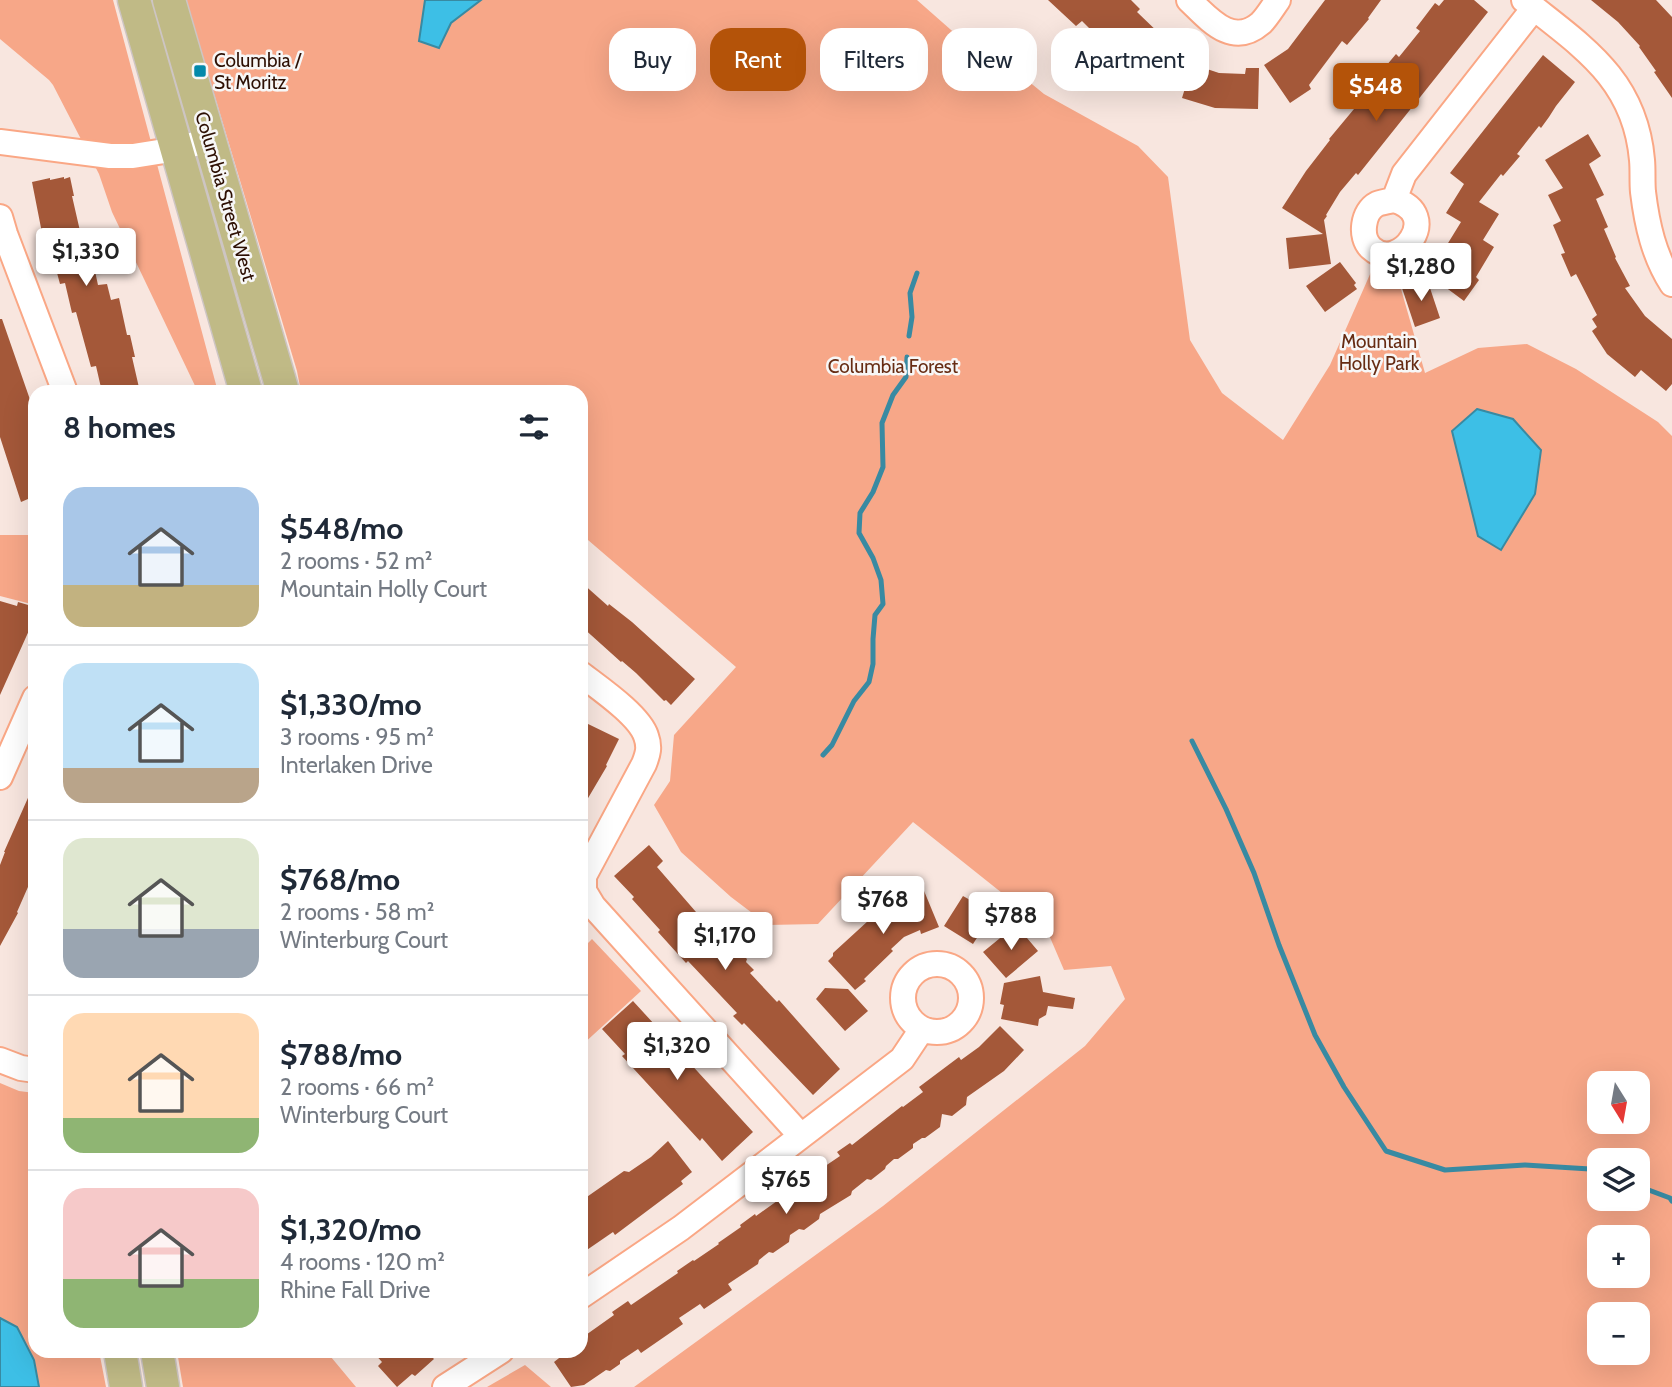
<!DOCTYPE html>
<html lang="en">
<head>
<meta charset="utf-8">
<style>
	:root { --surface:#fff; --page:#f6f6f7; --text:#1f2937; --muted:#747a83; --line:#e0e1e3; --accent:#b45309 }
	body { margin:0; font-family:Cabin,sans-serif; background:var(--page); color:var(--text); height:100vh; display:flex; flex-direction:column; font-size:26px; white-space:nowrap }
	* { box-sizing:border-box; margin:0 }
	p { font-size:23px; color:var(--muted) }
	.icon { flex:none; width:38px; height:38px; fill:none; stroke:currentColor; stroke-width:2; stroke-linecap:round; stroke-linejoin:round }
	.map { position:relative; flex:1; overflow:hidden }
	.details { position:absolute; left:28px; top:385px; width:560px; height:973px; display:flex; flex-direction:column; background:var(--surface); border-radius:21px; box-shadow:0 7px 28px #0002 }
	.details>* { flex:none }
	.banner { position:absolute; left:609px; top:28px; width:665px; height:63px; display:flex; gap:14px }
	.needle { width:46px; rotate:169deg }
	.tools { position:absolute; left:1587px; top:1071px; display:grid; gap:14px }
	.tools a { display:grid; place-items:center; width:63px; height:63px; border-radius:14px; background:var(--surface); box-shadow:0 7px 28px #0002; font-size:35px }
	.price { position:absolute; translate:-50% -60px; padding:0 16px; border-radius:7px; background:#fff; color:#222; font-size:23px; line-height:46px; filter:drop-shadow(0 2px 4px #0008) }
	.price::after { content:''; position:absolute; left:50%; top:42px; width:21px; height:16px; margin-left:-10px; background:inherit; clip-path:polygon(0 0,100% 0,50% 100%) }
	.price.current { background:var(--accent); color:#fff }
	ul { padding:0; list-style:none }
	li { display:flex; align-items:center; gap:21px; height:175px; padding:0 35px }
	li+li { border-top:2px solid var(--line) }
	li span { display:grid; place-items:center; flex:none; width:196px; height:140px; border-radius:21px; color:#555 }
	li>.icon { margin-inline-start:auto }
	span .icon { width:84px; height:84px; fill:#fffc; stroke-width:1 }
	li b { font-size:30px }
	h2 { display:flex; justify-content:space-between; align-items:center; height:84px; padding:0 35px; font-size:30px }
	.tag { padding:0 24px; border-radius:21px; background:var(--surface); box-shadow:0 7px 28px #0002; font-size:24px; line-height:63px }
	.tag.current { background:var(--accent); color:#fff }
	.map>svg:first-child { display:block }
	.green { fill:#f7a788; fill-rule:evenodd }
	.water { fill:#3dbfe6; stroke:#388aa2; stroke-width:2 }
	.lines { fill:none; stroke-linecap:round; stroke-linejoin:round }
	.stream { stroke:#388aa2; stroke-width:5 }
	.building { fill:#a45839 }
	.minor-casing { stroke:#faa785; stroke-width:28 }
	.major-casing { stroke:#cdc5c3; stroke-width:35 }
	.minor { stroke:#fff; stroke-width:24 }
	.major { stroke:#c0ba86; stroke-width:32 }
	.poi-dot { fill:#0389aa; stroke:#f7f7f7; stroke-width:2.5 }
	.labels { text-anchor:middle; stroke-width:5; stroke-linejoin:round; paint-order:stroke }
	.poi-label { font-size:19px; fill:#2d0f03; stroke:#f7f7f7; text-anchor:start }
	.street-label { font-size:19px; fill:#2d0f03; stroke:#f7f7f7 }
	.park-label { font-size:19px; fill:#672c13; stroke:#f7f7f7 }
</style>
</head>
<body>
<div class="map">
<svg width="1672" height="1387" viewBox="0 0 1672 1387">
	<rect width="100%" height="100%" fill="#f8e6df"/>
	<!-- green -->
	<path class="green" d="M 0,0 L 113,0 L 218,392 L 198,392 L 112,212 L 99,174 L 53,85 L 49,80 L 0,39 Z
		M 186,0 L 917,0 L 959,37 L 972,35 L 1044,94 L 1138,146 L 1168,177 L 1190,340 L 1222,393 L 1283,440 L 1330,365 L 1371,272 L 1386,276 L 1397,275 L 1425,373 L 1478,348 L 1527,344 L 1576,369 L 1658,422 L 1672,436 L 1672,1387 L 634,1387 L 883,1206 L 1085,1046 L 1125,999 L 1111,966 L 1064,970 L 1046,928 L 913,822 L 818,924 L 768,925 L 731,897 L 681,852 L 654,805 L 670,781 L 674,735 L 736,667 L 581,534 L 581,392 L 301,392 L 297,371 ZM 1600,1083 L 1638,1083 L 1638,1122 L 1600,1122 ZM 1600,1160 L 1638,1160 L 1638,1199 L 1600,1199 ZM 1600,1237 L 1638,1237 L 1638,1276 L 1600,1276 ZM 1600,1314 L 1638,1314 L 1638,1353 L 1600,1353 Z
		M 0,535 L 35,535 L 35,605 L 0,596 Z
		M 592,939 L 641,991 L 581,1046 L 581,950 Z
		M 0,1083 L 19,1091 L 35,1093 L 35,1351 L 99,1351 L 106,1387 L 0,1387 Z
		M 177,1351 L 326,1351 L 356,1387 L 183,1387 Z
		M 525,1365 L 551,1387 L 487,1387 Z"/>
	<!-- water -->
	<path class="water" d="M 425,0 L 481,0 L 451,23 L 439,48 L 419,41 Z
		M 1477,409 L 1513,419 L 1541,450 L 1535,494 L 1501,550 L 1478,536 L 1452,431 Z
		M 0,1318 L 17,1327 L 34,1360 L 39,1387 L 0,1387 Z"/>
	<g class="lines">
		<!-- stream -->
		<path class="stream" d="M 909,336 L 912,317 L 910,293 L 917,273
			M 1192,741 L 1226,809 L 1254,873 L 1279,945 L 1315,1035 L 1344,1087 L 1386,1151 L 1445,1170 L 1525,1165 L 1590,1169 L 1600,1172
			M 823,755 L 832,745 L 854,701 L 869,682 L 873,664 L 873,639 L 875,615 L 883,604 L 881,580 L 873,558 L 859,533 L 860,513 L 873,492 L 883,467 L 882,423 L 893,395 L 906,377 L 907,357
			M 1638,1186 L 1670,1198 L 1672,1201"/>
	</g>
	<!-- building -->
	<path class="building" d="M 1048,0 L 1131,0 L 1140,9 L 1137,12 L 1187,60 L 1164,85 L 1138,61 L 1130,69 L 1082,21 L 1076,26 Z
		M 1325,0 L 1381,0 L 1368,18 L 1369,19 L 1347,45 L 1342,41 L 1309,85 L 1311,89 L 1290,103 L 1264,65 L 1288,49 Z
		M 1444,0 L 1474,0 L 1488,12 L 1358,175 L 1356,173 L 1340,192 L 1326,215 L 1327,216 L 1324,220 L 1331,264 L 1289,269 L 1286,238 L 1323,234 L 1282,208 L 1306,171 L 1330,140 L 1329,139 L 1359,103 L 1361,105 L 1383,77 L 1381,75 L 1388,68 L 1386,66 L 1396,54 L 1399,57 L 1420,31 L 1416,28 L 1435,3 L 1439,6 Z
		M 1591,0 L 1656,0 L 1672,17 L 1672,98 L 1654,72 L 1656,71 L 1639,47 L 1640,46 L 1618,22 Z
		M 1543,55 L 1575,82 L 1556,106 L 1549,117 L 1541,128 L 1539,126 L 1517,154 L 1520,156 L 1503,176 L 1501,174 L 1479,202 L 1499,214 L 1483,240 L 1494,247 L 1476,277 L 1479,280 L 1464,301 L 1429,275 L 1448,250 L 1445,248 L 1461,222 L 1446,213 L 1464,184 L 1450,173 Z
		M 1194,59 L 1206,63 L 1204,68 L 1219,73 L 1245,74 L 1246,68 L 1259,68 L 1258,109 L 1215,108 L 1182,98 Z
		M 1588,134 L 1601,156 L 1589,164 L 1604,195 L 1596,199 L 1608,227 L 1604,229 L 1616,257 L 1615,258 L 1630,286 L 1625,288 L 1645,316 L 1672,339 L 1672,384 L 1666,391 L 1641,370 L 1635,377 L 1607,354 L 1592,331 L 1597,327 L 1592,319 L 1597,315 L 1576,274 L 1571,277 L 1561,254 L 1565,253 L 1553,225 L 1561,221 L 1548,195 L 1563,188 L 1545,160 Z
		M 64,177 L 64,179 L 70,177 L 74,196 L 72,196 L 80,231 L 84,230 L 88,239 L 98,285 L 107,284 L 111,300 L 119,298 L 127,335 L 130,335 L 135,357 L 132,357 L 140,392 L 102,392 L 96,366 L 91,367 L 76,312 L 72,313 L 65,283 L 60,284 L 46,232 L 42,233 L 32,182 L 50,178 L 50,180 Z
		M 1340,262 L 1356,283 L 1354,285 L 1357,289 L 1325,312 L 1306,286 Z
		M 1427,279 L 1440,318 L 1415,327 L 1402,288 Z
		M 0,319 L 2,319 L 35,414 L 35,496 L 21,502 L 0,437 Z
		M 581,582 L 608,606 L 609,604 L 632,622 L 695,679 L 671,705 L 666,700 L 664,701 L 636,673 L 622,661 L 621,662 L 581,626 Z
		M 0,601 L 17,606 L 18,602 L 35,607 L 31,626 L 0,695 Z
		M 586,723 L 619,739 L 606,765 L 607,766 L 581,810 L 581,732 Z
		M 35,782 L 35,871 L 17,912 L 18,913 L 0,946 L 0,865 L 5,852 L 4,852 Z
		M 649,845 L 663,861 L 657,867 L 696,912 L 694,913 L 730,952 L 734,948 L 739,954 L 743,955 L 747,959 L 746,962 L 754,970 L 750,973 L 777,1002 L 779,1000 L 840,1069 L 813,1095 L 744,1023 L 742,1025 L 733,1016 L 737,1013 L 688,961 L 686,963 L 658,932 L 660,930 L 632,899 L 634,897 L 614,876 Z
		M 922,886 L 939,927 L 921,934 L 920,930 L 904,937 L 891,949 L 893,951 L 864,979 L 866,981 L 855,990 L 828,961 L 833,956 L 833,953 L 892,899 Z
		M 963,896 L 993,913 L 973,944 L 944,926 Z
		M 1016,925 L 1038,951 L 1006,978 L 983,952 Z
		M 1040,976 L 1043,992 L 1075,998 L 1073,1009 L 1048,1006 L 1046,1015 L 1039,1019 L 1038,1026 L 1001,1019 L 1004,1005 L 1000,1004 L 1004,983 Z
		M 825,988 L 848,989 L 868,1011 L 845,1031 L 816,999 Z
		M 633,1001 L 753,1132 L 722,1161 L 702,1138 L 700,1141 L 622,1056 L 625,1054 L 602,1029 Z
		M 1000,1026 L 1024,1050 L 1004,1071 L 967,1097 L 966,1105 L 952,1116 L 942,1114 L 940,1127 L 925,1138 L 922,1138 L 913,1144 L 913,1148 L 898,1159 L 894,1159 L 886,1166 L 885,1169 L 871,1180 L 867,1179 L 852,1191 L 851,1195 L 820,1214 L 819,1219 L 804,1230 L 799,1229 L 790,1235 L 789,1242 L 773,1253 L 769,1252 L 759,1260 L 758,1264 L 728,1284 L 732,1290 L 704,1309 L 700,1304 L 679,1318 L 683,1324 L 641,1353 L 638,1349 L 620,1361 L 620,1364 L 610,1371 L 606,1370 L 584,1385 L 571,1387 L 554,1362 L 568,1351 L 581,1351 L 581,1341 L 584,1339 L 583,1337 L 614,1315 L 612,1312 L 628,1301 L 631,1305 L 678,1273 L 677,1271 L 693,1260 L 694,1261 L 719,1244 L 718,1243 L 741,1227 L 740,1225 L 755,1214 L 756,1216 L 812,1176 L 812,1175 L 840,1156 L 837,1152 L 850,1143 L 852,1145 L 902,1106 L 903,1107 L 923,1092 L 919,1087 L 959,1057 L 961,1060 L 979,1047 Z
		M 668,1141 L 692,1172 L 681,1181 L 683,1184 L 615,1235 L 613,1232 L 581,1254 L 581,1201 L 624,1171 L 629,1172 L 651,1157 Z
		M 372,1351 L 430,1351 L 430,1355 L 434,1359 L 415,1376 L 412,1374 L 397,1387 L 378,1366 L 382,1362 Z"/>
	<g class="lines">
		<!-- minor casing -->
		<g class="minor-casing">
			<path id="minor" d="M 1189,0 C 1209,19 1232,48 1261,23 C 1267,17 1273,7 1278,0
				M 1524,0 C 1581,46 1635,78 1642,160 C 1643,170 1642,181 1643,192 C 1647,225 1654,256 1672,284
				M 0,142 L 110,156 L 133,156 L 177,149 L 209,140
				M 1394,200 C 1444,214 1399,274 1371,248 C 1359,237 1363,211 1377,204 C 1382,202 1389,201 1394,200 L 1404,174 L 1534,8
				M 0,217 L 5,234 L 65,392
				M 581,674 C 599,688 639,715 646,736 C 650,747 648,754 644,764 L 584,876 L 584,891 L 593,906 L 801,1136
				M 0,777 L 35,698
				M903 998a34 34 0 1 1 68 0a34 34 0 1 1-68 0Z
				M 0,1060 L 21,1068 L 35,1070
				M 581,1296 L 681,1228 L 902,1059 L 922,1029
				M 445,1387 L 501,1351"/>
		</g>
		<!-- major casing -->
		<g class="major-casing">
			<path id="major" d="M 134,0 L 246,392
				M 169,0 L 283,392
				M 120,1351 L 126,1387
				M 157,1351 L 163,1387"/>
		</g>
		<!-- minor -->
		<use href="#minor" class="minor"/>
		<!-- major -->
		<use href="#major" class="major"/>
	</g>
	<!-- markers -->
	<rect class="poi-dot" x="193" y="64" width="14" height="14" rx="3.5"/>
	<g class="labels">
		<!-- poi labels -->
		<g class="poi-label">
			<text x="214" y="67">Columbia /<tspan x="214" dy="22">St Moritz</tspan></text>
		</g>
		<!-- street labels -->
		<g class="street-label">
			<text transform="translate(226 196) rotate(74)" y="7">Columbia Street West</text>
		</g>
		<!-- park labels -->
		<g class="park-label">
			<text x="1379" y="348">Mountain<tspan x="1379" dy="22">Holly Park</tspan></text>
			<text x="893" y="373">Columbia Forest</text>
		</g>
	</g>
</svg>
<div class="tools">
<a><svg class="needle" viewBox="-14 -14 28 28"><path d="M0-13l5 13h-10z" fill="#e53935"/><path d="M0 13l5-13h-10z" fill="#747a83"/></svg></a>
<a><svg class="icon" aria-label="layers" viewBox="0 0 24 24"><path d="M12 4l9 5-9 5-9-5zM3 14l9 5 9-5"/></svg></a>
<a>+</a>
<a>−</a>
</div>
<b class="price current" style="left:1376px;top:123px">$548</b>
<b class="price" style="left:86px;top:288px">$1,330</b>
<b class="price" style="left:1421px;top:303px">$1,280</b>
<b class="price" style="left:883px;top:936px">$768</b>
<b class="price" style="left:1011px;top:952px">$788</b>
<b class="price" style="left:725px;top:972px">$1,170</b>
<b class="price" style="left:677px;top:1082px">$1,320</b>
<b class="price" style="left:786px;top:1216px">$765</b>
<div class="banner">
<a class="tag">Buy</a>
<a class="tag current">Rent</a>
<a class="tag">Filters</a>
<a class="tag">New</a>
<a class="tag">Apartment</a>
</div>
<section class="details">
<h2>8 homes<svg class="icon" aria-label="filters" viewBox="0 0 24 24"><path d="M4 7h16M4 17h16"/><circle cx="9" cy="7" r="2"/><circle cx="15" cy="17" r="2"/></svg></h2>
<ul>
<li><span style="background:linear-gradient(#a9c7e8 70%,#c2b280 0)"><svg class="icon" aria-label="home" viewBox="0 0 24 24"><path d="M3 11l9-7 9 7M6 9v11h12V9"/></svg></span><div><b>$548/mo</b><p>2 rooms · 52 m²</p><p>Mountain Holly Court</p></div></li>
<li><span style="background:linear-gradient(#bfe0f5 75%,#b9a48a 0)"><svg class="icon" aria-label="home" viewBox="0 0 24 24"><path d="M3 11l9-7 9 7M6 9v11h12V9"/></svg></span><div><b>$1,330/mo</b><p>3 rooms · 95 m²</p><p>Interlaken Drive</p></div></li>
<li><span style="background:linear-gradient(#dfe7d0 65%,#9aa5b1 0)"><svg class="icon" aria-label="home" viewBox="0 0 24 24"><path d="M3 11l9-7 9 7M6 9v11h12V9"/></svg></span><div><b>$768/mo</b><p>2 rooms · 58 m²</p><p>Winterburg Court</p></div></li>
<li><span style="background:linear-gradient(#ffd9b3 75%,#8fb573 0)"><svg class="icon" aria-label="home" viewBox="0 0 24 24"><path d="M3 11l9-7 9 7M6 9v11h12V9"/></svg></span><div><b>$788/mo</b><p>2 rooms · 66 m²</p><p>Winterburg Court</p></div></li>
<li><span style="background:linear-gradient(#f6c9c9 65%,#8fb573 0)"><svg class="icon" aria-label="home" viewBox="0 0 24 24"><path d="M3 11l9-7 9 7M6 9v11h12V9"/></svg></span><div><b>$1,320/mo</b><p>4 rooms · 120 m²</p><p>Rhine Fall Drive</p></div></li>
</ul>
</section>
</div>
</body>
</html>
